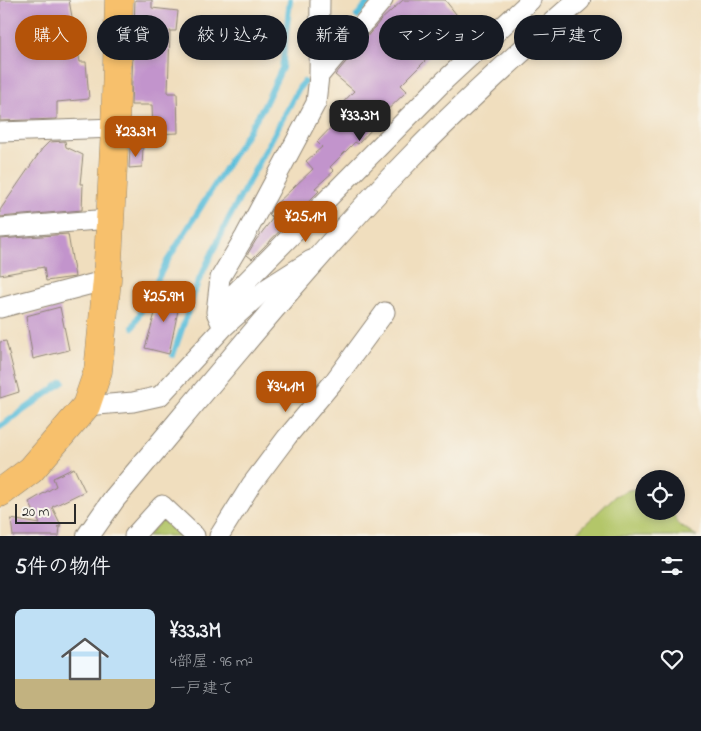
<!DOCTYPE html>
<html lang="ja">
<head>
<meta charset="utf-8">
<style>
	:root { --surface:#171b24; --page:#242831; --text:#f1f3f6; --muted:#9ea1a6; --accent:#b45309 }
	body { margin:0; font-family:"Indie Flower","Klee One",sans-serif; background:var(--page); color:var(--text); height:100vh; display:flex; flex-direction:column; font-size:19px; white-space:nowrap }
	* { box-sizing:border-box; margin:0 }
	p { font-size:16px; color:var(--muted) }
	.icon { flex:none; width:28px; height:28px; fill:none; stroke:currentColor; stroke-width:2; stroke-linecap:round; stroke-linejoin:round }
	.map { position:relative; height:536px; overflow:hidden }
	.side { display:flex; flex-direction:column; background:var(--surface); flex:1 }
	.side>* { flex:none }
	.banner { position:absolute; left:15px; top:15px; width:671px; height:45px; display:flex; gap:10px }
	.tools { position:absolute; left:635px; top:470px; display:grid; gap:10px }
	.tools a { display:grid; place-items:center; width:50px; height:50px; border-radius:50%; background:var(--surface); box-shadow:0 2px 8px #0003; font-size:25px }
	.scale { position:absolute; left:15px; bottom:12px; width:61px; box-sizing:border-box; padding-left:5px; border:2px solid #2b2b2b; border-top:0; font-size:14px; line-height:18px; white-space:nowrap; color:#2b2b2b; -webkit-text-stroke:4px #f7f3e8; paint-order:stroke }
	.price { position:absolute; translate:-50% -42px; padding:0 11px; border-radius:10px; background:var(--accent); color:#fff; font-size:16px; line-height:32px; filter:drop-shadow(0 1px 2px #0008) }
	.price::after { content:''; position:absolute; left:50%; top:30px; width:15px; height:11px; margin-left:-8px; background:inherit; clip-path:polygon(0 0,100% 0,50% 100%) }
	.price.current { background:#222; color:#fff }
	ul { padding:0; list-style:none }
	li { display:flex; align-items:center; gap:15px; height:125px; padding:0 15px }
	li span { display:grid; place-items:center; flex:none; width:140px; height:100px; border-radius:8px; color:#555 }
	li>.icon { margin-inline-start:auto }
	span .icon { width:60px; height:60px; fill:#fffc; stroke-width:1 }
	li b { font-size:21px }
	h2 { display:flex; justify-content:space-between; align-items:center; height:60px; padding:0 15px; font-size:21px }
	.chip { padding:0 18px; border-radius:22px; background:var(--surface); box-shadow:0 2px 8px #0003; font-size:18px; line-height:45px }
	.chip.current { background:var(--accent); color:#fff }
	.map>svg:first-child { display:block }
	.green { fill:#b3c669; stroke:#6f784a }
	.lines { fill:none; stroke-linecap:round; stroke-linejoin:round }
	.stream { stroke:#5dbfdb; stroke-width:6 }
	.building { fill:#c294cc }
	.minor-casing { stroke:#8e8474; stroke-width:21 }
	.tertiary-casing { stroke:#8e8474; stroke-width:24 }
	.primary-casing { stroke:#8e8474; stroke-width:29 }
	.minor { stroke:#fff; stroke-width:19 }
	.tertiary { stroke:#fff; stroke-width:22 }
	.primary { stroke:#f7c06c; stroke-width:28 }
</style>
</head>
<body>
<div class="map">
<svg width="701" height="536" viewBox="0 0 701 536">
	<rect width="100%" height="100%" fill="#f7f3e8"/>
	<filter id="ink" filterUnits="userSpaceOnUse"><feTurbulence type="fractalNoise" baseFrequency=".02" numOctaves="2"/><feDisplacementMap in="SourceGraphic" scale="10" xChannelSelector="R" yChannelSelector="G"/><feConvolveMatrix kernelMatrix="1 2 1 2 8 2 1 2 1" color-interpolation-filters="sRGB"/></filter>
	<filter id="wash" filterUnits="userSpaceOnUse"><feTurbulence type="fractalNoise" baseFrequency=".0096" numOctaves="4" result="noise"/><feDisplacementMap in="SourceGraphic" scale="20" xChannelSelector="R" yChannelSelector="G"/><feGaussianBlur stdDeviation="1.12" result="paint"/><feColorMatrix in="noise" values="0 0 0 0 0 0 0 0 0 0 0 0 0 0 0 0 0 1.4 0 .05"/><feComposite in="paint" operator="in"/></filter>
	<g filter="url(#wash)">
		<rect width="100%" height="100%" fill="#f0debe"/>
		<!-- green -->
		<path class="green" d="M 644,488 L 644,511 L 672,511 L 678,524 L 697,536 L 573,536 L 615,496 L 629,490 Z
			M 162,520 L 181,536 L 147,536 Z"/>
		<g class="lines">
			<!-- stream -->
			<path class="stream" d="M 357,16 L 370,0
				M 133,327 L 166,263 L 264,106 L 282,68 L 290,0
				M 173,355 L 198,282 L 228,220 L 299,88 L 304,82
				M 0,427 L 63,382"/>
		</g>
		<g id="blocks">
			<!-- building -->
			<path class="building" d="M 0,0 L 69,0 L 80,62 L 86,62 L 89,99 L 57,102 L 57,119 L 0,121 Z
				M 135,0 L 152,0 L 152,8 L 178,11 L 176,31 L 170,31 L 168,93 L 177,93 L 178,133 L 153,134 L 152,105 L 131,105 Z
				M 403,0 L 445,0 L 467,28 L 453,40 L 450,36 L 401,85 L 407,91 L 370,127 L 372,129 L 358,144 L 355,142 L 330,167 L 334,171 L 315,188 L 319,191 L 252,259 L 247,255 L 256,240 L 273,218 L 269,214 L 274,206 L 313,169 L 306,161 L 322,147 L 317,142 L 336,122 L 330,116 L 354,91 L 335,75 L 380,21 Z
				M 65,141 L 66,147 L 83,155 L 80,184 L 83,184 L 82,210 L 0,217 L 0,210 L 42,149 L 49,142 Z
				M 130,148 L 143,148 L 142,167 L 129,168 Z
				M 68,234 L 75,277 L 46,281 L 44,267 L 0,275 L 0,239 Z
				M 162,289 L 181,296 L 169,354 L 145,348 Z
				M 60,307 L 69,350 L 33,359 L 26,316 Z
				M 6,341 L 19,392 L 0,398 L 0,342 Z
				M 74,468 L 85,491 L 52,507 L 61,525 L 57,527 L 60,527 L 59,536 L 13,536 L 11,519 L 40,524 L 29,502 L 56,486 L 53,478 Z"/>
		</g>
	</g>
	<g filter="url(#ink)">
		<use href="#blocks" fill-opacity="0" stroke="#8e8474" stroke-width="1"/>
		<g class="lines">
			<!-- minor casing -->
			<g class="minor-casing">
				<path id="minor" d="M 319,76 L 383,0
					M 0,132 L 115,128
					M 0,228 L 109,219
					M 0,308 L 107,280
					M 216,312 L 444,81 L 531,0
					M 223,328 L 267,288 L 311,260
					M 86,406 L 133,402 L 160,396 L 223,328 L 216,312 L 220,278 L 245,236 L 316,103 L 319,76 L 320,0
					M 134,536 L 162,505 L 195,536
					M 219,536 L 251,485 L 287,437 L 335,380 L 385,312"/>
			</g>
			<!-- tertiary casing -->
			<g class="tertiary-casing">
				<path id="tertiary" d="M 88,536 L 114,499 C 211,384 306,265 411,157 C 464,102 522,50 579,0"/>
			</g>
			<!-- primary casing -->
			<g class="primary-casing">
				<path id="primary" d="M 0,493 L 31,470 L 86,406 L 98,371 L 107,280 L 115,128 L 119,0"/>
			</g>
			<!-- minor -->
			<use href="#minor" class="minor"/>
			<!-- tertiary -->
			<use href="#tertiary" class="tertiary"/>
			<!-- primary -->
			<use href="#primary" class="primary"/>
		</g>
	</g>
</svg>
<div class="tools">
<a><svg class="icon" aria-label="locate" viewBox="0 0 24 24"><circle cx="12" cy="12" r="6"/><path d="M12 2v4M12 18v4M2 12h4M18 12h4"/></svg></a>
</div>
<div class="scale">20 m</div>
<b class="price current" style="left:360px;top:142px">¥33.3M</b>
<b class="price" style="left:136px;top:158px">¥23.3M</b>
<b class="price" style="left:306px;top:243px">¥25.1M</b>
<b class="price" style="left:164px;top:323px">¥25.9M</b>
<b class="price" style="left:286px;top:413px">¥34.1M</b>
<div class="banner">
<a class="chip current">購入</a>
<a class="chip">賃貸</a>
<a class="chip">絞り込み</a>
<a class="chip">新着</a>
<a class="chip">マンション</a>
<a class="chip">一戸建て</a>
</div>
</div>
<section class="side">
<h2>5件の物件<svg class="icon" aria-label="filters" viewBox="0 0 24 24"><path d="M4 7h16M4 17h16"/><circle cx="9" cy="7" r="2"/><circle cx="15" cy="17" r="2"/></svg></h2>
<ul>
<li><span style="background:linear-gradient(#bfe0f5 70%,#c2b280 0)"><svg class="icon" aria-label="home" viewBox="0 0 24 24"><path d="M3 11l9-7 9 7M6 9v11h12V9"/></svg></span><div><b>¥33.3M</b><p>4部屋 · 96 m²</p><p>一戸建て</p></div><svg class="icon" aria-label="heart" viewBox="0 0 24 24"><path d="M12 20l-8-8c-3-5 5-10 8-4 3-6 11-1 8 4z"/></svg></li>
</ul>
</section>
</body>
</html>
